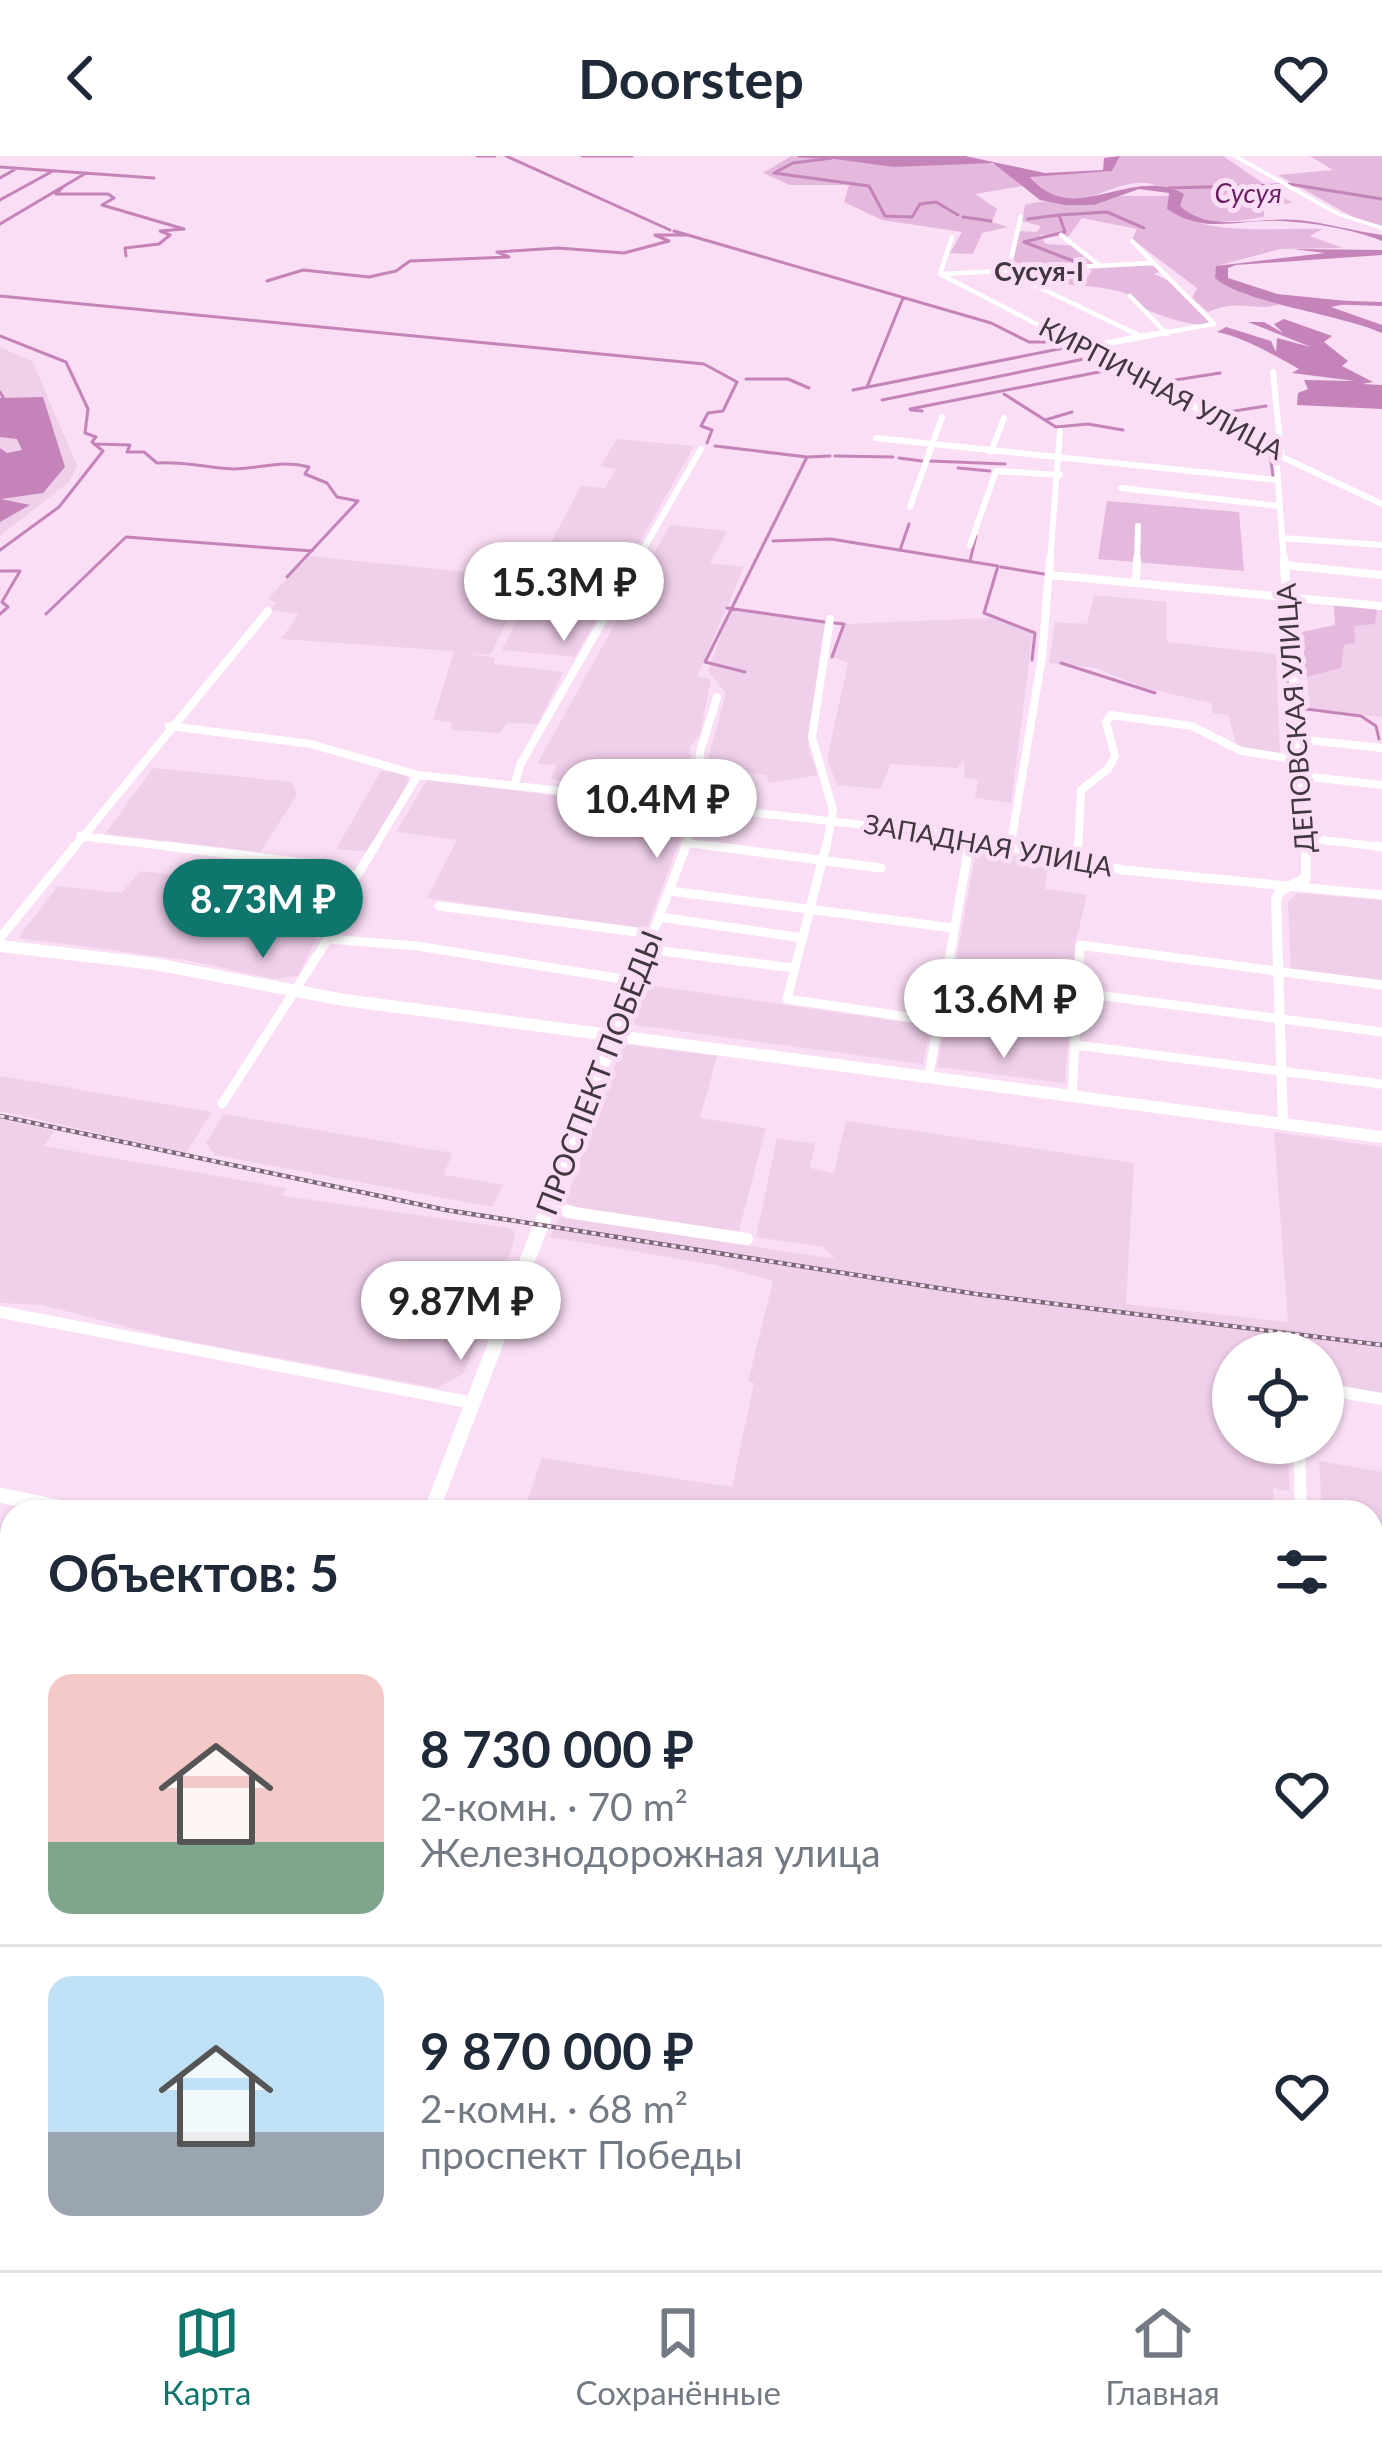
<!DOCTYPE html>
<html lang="ru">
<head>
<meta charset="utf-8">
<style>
	:root { --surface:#fff; --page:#f6f6f7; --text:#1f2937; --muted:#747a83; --line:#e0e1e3; --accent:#0f766e }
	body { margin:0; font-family:Lato,sans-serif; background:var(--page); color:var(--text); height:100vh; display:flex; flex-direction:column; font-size:45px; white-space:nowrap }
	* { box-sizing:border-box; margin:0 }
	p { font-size:39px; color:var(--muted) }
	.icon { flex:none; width:66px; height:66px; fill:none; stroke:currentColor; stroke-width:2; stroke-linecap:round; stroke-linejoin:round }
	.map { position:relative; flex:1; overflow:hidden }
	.panel { position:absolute; left:0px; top:1344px; width:1383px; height:771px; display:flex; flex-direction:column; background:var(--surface); border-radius:36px 36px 0 0; box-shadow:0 3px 9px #0004 }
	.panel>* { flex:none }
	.buttons { position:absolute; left:1212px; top:1176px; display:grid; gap:24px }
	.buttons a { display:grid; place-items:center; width:132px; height:132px; border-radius:50%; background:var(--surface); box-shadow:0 3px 9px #0004; font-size:60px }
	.price { position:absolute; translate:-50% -102px; padding:0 27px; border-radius:42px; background:#fff; color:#222; font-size:39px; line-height:78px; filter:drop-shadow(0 3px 6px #0008) }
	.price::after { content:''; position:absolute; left:50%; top:72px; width:36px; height:27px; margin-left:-18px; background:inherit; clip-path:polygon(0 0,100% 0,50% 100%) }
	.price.selected { background:var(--accent); color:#fff }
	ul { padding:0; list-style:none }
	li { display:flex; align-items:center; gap:36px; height:300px; padding:0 48px }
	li+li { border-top:3px solid var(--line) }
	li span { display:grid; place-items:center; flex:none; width:336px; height:240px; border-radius:24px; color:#555 }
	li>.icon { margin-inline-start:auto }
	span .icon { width:144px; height:144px; fill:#fffc; stroke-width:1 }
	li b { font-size:51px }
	h2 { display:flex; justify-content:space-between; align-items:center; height:144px; padding:0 48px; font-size:51px }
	header { display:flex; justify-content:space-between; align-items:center; height:156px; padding:0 48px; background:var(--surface); font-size:54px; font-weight:700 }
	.tabs { display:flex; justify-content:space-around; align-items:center; height:168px; border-top:3px solid var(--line); background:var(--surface); font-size:33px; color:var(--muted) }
	.tabs a { display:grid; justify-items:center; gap:6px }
	.tabs .selected { color:var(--accent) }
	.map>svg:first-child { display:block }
	.built { fill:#f0cfea }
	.green { fill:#e5b8dd }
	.water { fill:#c484b9 }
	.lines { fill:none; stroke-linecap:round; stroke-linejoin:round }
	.stream { stroke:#c484b9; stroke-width:3 }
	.river { fill:#c484b9; fill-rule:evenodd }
	.minor-far5 { stroke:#fff; stroke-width:4.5 }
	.minor-far4 { stroke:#fff; stroke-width:6 }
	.minor-far3 { stroke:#fff; stroke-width:8 }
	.minor-far2 { stroke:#fff; stroke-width:9 }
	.minor-far1 { stroke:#fff; stroke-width:12 }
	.minor { stroke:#fff; stroke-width:15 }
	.tertiary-far3 { stroke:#fff; stroke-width:6 }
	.tertiary-far2 { stroke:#fff; stroke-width:9 }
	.tertiary-far1 { stroke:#fff; stroke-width:10 }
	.tertiary { stroke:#fff; stroke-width:16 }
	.secondary-far2 { stroke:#fff; stroke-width:12 }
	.secondary-far1 { stroke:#fff; stroke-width:15 }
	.secondary { stroke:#fff; stroke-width:20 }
	.primary { fill:#fff; fill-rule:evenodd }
	.trunk { fill:#fff; fill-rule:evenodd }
	.rail-casing { stroke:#796976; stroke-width:4.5 }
	.rail { stroke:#fadef5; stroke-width:3; stroke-dasharray:4.5; stroke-linecap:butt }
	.labels { text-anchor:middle; stroke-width:10; stroke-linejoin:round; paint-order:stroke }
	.far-water-label { font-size:27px; font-style:italic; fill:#691e61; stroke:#fadef5 }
	.far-neighbourhood-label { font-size:27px; font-weight:bold; fill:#423740; stroke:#fadef5 }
	.far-street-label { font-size:27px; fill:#423740; stroke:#fadef5 }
	.street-label { font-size:30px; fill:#423740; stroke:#fadef5 }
</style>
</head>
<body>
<header><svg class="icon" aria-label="back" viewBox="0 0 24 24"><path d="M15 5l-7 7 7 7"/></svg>Doorstep<svg class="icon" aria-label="heart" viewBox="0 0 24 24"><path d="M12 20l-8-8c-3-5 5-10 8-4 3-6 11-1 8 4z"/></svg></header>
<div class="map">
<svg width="1382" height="2114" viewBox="0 0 1382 2114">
	<rect width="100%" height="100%" fill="#fadef5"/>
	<!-- built -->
	<path class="built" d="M 0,191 L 32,205 L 77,309 L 69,326 L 0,380 Z
		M 617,283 L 694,290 L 575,501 L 502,494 L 530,439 L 524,437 L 581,330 L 605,332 L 616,313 L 600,310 Z
		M 670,369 L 727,375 L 710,407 L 744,411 L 697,521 L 711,523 L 700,579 L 689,592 L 691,600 L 675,638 L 550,623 L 557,609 L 537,608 Z
		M 308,400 L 527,422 L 491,498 L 471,498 L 494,502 L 494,508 L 563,516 L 538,568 L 507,567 L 500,577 L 452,574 L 451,566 L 433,564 L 454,495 L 281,483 L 299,458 L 270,454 L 277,446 L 267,444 Z
		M 1094,439 L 1166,446 L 1167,486 L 1276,498 L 1280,599 L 1237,590 L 1228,559 L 1213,557 L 1211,547 L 1145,532 L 1096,512 L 1049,507 L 1055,466 L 1087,468 Z
		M 1334,450 L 1382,454 L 1382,561 L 1310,553 L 1302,476 L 1338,478 Z
		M 731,452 L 825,464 L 808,590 L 818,619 L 769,627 L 766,619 L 706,610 L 726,537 L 708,515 Z
		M 990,462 L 1033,476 L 1011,647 L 975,642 L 978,624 L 965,622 L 964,604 L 957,612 L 891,608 L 880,633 L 837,629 L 827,603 L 848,507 L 830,500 L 845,468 Z
		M 153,612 L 292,626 L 297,639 L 260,696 L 105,678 Z
		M 381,615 L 405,617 L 409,625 L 368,696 L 336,693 Z
		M 427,624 L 690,656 L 647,773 L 427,742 L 457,684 L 396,676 Z
		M 977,689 L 1048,709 L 1045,733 L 1087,739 L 1075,788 L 1065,927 L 937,911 Z
		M 296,713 L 345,724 L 298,820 L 275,823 L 180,803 L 18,782 L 58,730 L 121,737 L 141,715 L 289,733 Z
		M 1297,737 L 1382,744 L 1382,824 L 1291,813 L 1288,746 Z
		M 642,828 L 930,870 L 923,908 L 628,868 Z
		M 623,888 L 717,900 L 700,962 L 766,972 L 738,1078 L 564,1050 Z
		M 0,920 L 212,956 L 186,997 L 0,955 Z
		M 224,958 L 452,997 L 444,1019 L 503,1029 L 492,1051 L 215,999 L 206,987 Z
		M 0,963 L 54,975 L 44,990 L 286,1032 L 283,1040 L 509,1072 L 515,1076 L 512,1092 L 463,1218 L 437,1232 L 171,1182 L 42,1149 L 0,1147 Z
		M 846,965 L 1134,1007 L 1126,1148 L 1288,1166 L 1274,976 L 1382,991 L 1382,1237 L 1323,1227 L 1323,1197 L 1233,1197 L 1233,1287 L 1287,1287 L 1290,1335 L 1273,1332 L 1273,1356 L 524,1356 L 542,1302 L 732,1331 L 754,1227 L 748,1225 L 773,1125 L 716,1109 L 550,1081 L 560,1061 L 835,1103 L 823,1091 L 756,1081 L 777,982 L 815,988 L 810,1012 L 834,1017 Z
		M 1319,1305 L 1382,1316 L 1382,1394 L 1371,1392 L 1371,1356 L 1322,1356 Z
		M 1371,1872 L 1382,1875 L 1382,2114 L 1291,2114 L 1249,2103 L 1371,2103 Z
		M 181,2103 L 681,2103 L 679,2114 L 177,2114 Z"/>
	<!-- green -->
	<path class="green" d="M 791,0 L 845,2 L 894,11 L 986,6 L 998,9 L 1023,30 L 975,38 L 997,53 L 992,66 L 1008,71 L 982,77 L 973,98 L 950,97 L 962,76 L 882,64 L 844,46 L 849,29 L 790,29 L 763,17 Z
		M 1120,0 L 1223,0 L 1292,47 L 1264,50 L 1264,61 C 1235,66 1203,71 1179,50 L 1183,42 C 1173,38 1157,28 1147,27 C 1101,24 1073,72 1030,20 L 1112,15 Z
		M 1310,0 L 1382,0 L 1382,70 L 1353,61 L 1278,19 L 1333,14 Z
		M 1119,40 L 1169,40 L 1167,53 C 1208,81 1274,71 1322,73 L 1310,80 L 1343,92 L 1280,93 L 1217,110 L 1215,122 L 1245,138 L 1282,147 C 1257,158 1241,141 1208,156 L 1192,142 L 1197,132 L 1132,83 L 1137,73 L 1082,62 L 1068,81 L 1039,79 L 1046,88 L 1078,90 L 1096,110 L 1154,109 L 1160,115 L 1154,118 L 1171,126 L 1212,168 C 1198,172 1162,161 1148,154 C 1138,149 1135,140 1125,137 C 1086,125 1049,133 1012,116 L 1088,121 L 1092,114 L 1070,106 L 1053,112 L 1012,109 L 1020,75 L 1037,76 L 1041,70 L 1022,65 L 1025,49 C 1056,39 1086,54 1119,40 Z
		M 1107,345 L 1239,356 L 1244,415 L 1098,403 Z
		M 1341,447 L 1377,454 L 1375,468 L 1354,470 L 1355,487 L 1344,489 L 1341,512 L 1306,521 L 1302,476 L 1335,469 L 1334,450 Z
		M 1371,1887 L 1382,1904 L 1382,2049 L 1372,2053 Z"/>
	<!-- water -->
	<path class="water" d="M 812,0 L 965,0 L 1045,17 L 1103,14 L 1104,2 L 1120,0 L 1112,15 L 1030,21 C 1075,74 1129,8 1184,38 L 1180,50 C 1210,78 1260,60 1298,64 C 1326,67 1354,75 1382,79 L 1382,85 C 1353,73 1310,66 1279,65 C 1239,63 1204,79 1167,53 L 1169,37 L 1139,33 L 1094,49 L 1065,49 L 1040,44 L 993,7 L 894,11 Z
		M 1293,93 L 1382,94 L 1382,99 L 1236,109 L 1228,112 L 1228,122 L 1277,138 L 1356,146 L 1331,151 L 1382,169 L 1382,177 C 1340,158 1243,147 1215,122 L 1216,110 L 1325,97 Z
		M 1284,163 L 1332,180 L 1324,186 L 1348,205 L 1342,210 L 1373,226 L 1362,228 L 1382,229 L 1382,253 L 1297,249 L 1298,237 L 1308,233 L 1304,224 L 1355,225 L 1292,217 L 1299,213 C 1277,201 1244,181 1217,176 L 1226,171 L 1271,185 L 1276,196 L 1277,182 L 1311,191 L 1248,166 L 1264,166 L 1283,177 L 1274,168 Z
		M 43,241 L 65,311 L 43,337 L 1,343 L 30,349 L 0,366 L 0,292 L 7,297 L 22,294 L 17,283 L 0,281 L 0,242 Z"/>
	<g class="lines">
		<!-- stream -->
		<path class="stream" d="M 477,0 L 495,0
			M 506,0 L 670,74
			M 582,0 L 632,0
			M 799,0 L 832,2 L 793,7 L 774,17 L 869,30 L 885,60 L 912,61 L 920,48 L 936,46 L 958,59
			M 0,11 L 154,22
			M 0,22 L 14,14
			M 1289,28 L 1382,43
			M 64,30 L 56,38 L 108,38 L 114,42 L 102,49 L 184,73 L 160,75 L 170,79 L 159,88 L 125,92 L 126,100
			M 1168,32 L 1279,29
			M 0,44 L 51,16
			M 1059,59 L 1107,56 L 1144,72
			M 963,61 L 991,65
			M 1028,63 L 1059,59 L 1065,76 L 1024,86 L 1081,108
			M 0,68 L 86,17
			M 674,75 L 991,167 L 1029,186 L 1056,186 L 1081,196
			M 267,125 L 303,114 L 369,121 L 396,115 L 410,105 L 509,101 L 497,96 L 558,92 L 624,97 L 669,85 L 655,79 L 688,79
			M 0,140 L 704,208 L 737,226 L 723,255 L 708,257 L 701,270 L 712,274 L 707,287
			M 0,180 L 66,206 L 88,253 L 85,277 L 96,281 L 92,286 L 103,295 L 59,351 L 0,394
			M 746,223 L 788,223 L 809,232
			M 1156,227 L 1220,217
			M 867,231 L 903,142
			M 853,234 L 1069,191
			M 0,236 L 4,243
			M 1004,238 L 1056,271 L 1088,268 L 1123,274
			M 882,244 L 1094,201
			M 910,253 L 1114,213
			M 911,254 L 922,255
			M 1215,258 L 1266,250
			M 1045,264 L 1072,256
			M 95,288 L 130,289 L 127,296 L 144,296 L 157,307 C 186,305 206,312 233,313 C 261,313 281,303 309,311 L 305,318 L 327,327 L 337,341 L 358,345 L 287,421
			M 715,290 L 807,301 L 705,506 L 745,516
			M 1270,298 L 1273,320
			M 835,300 L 893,301
			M 808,301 L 830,300
			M 899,302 L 922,305
			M 930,305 L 1005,308
			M 958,312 L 990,315
			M 773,385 L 831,383 L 998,410 L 984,457 L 1035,477 L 1032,504
			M 900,394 L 909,368
			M 970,405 L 976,380
			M 1001,411 L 1044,418
			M 0,415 L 20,415 L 2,446 L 8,451 L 0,458
			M 727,452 L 824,466
			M 46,458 L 126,381 L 312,395
			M 832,501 L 844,468 L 834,467
			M 1278,506 L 1287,507 L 1288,517
			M 1061,507 L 1155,537
			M 1287,538 L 1288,521
			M 1287,543 L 1289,576
			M 1306,553 L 1361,560 L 1376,570 L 1379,583"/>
		<!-- river -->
		<path class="river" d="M 1320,144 L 1382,146 L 1382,150 L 1323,148 Z"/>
		<!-- minor-far5 -->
		<path class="minor-far5" d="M 1021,60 L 1008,116 L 1138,179
			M 1061,79 L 1100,110
			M 1132,85 L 1214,168 L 1151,179
			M 940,118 L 1058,179
			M 940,118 L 952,81
			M 943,118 L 1153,107
			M 1130,140 L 1167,178"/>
		<!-- minor-far4 -->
		<path class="minor-far4" d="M 1052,176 L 1281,296
			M 1132,176 L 1141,181
			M 1087,191 L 1167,176
			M 1273,216 L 1281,296
			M 876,282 L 1277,324
			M 991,296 L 1004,262
			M 1121,332 L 1279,350
			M 910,351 L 942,261
			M 1282,382 L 1382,389
			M 970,389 L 996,315 L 1060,319
			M 636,406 L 701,293
			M 1050,406 L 1060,275
			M 1137,406 L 1138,370"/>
		<!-- minor-far3 -->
		<path class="minor-far3" d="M 1285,409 L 1382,419
			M 1050,419 L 1382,450
			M 1136,426 L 1137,403
			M 169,570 L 311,588 L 418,619 L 971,681 L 1017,693
			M 1298,583 L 1382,592
			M 1302,620 L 1382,629
			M 515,628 L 520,609 L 638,403
			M 80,680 L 191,693
			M 1306,682 L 1382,691
			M 687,687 L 736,693
			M 73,693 L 268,455
			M 373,693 L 418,619
			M 684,693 L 697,660 L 700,596 L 717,541
			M 826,693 L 833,654 L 812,581 L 830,463
			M 969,693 L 971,681
			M 1010,693 L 1042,501 L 1050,403
			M 1078,693 L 1081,634 L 1108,613 L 1115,600 L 1106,566 L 1111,559 L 1192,570 L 1241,595 L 1300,604"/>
		<!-- minor-far2 -->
		<path class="minor-far2" d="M 166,690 L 313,708 L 351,718 L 353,726 L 328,783 L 222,948
			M 713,690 L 881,712
			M 826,690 L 787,843 L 935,865
			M 1006,690 L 1123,714 L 1382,739
			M 1376,690 L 1382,691
			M 1077,706 L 1078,690
			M 353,726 L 375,690
			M 670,735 L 953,772
			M 439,750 L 652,778
			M 659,761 L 803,782
			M 0,782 L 75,690
			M 328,783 L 417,790 L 634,825
			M 646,793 L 793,812
			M 1074,836 L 1382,876
			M 615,877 L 686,690
			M 1076,889 L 1382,928
			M 929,919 L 969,690
			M 1072,940 L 1080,789 L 1382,829
			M 550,1048 L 588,1059"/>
		<!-- minor-far1 -->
		<path class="minor-far1" d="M 568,1056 L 747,1083
			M 0,1156 L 473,1247
			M 1323,1233 L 1382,1243
			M 1299,1287 L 1301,1356"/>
		<!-- minor -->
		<path class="minor" d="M 0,1551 L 12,1553
			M 1371,1852 L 1382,1854
			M 1220,2103 L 1261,2114
			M 687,2114 L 690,2103"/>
		<!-- tertiary-far3 -->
		<path class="tertiary-far3" d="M 1284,406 L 1276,298 L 1382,348"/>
		<!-- tertiary-far2 -->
		<path class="tertiary-far2" d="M 1284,403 L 1306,693"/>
		<!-- tertiary-far1 -->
		<path class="tertiary-far1" d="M 1283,967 L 1276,743 L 1280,735 L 1306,722 L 1306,690"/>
		<!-- tertiary -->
		<path class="tertiary" d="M 966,2114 L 967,2103"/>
		<!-- secondary-far2 -->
		<path class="secondary-far2" d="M 0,790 L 155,808 L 344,844 L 1382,981
			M 545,1059 L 615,877"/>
		<!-- secondary-far1 -->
		<path class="secondary-far1" d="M 0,1339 L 83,1356
			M 431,1356 L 546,1056"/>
		<!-- secondary -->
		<path class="secondary" d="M 1371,1605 L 1382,1607"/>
		<!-- primary -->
		<path class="primary" d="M 134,2103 L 160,2103 L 156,2114 L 130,2114 Z"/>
		<!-- trunk -->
		<path class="trunk" d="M 1231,0 L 1239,0 L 1340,57 L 1382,70 L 1382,74 L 1336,59 Z"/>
		<!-- rail casing -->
		<g class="rail-casing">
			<path id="rail" d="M 0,960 L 446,1054 L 976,1138 L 1382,1189"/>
		</g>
		<!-- rail -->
		<use href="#rail" class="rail"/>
	</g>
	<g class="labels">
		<!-- far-water labels -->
		<g class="far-water-label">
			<text x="1248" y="47">Сусуя</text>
		</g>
		<!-- far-neighbourhood labels -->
		<g class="far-neighbourhood-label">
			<text x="1039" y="125">Сусуя-I</text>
		</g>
		<!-- far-street labels -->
		<g class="far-street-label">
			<text transform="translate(1161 233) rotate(28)" y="9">КИРПИЧНАЯ УЛИЦА</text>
			<text transform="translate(1296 562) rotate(-94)" y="9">ДЕПОВСКАЯ УЛИЦА</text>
			<text transform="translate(988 690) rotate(10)" y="9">ЗАПАДНАЯ УЛИЦА</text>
		</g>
		<!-- street labels -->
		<g class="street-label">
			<text transform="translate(600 917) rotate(-69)" y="10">ПРОСПЕКТ ПОБЕДЫ</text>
		</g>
	</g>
</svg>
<div class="buttons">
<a><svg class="icon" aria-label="locate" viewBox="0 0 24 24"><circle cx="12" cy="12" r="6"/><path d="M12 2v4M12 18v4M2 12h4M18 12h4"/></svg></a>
</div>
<b class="price" style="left:564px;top:488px">15.3M ₽</b>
<b class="price" style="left:657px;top:705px">10.4M ₽</b>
<b class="price selected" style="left:263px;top:805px">8.73M ₽</b>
<b class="price" style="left:1004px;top:905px">13.6M ₽</b>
<b class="price" style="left:461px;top:1207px">9.87M ₽</b>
<section class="panel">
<h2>Объектов: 5<svg class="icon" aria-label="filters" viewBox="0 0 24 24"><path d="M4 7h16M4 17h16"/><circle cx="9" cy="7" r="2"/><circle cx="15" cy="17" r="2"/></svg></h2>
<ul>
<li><span style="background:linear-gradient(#f6c9c9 70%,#7fa58c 0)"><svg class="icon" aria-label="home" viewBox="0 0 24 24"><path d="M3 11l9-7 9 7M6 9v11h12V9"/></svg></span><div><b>8 730 000 ₽</b><p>2-комн. · 70 m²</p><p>Железнодорожная улица</p></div><svg class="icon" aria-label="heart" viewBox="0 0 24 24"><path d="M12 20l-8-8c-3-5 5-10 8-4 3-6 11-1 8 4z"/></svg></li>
<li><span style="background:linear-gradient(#bfe0f5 65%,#9aa5b1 0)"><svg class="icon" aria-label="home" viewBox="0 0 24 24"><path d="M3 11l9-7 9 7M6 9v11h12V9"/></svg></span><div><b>9 870 000 ₽</b><p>2-комн. · 68 m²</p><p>проспект Победы</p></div><svg class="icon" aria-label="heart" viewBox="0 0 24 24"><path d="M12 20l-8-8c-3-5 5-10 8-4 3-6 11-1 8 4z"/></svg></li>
</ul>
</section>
</div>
<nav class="tabs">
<a class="selected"><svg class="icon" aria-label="map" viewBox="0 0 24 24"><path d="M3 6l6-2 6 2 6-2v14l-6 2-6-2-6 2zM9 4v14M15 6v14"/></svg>Карта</a>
<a><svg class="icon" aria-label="saved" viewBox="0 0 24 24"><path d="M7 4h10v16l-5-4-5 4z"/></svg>Сохранённые</a>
<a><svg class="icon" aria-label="home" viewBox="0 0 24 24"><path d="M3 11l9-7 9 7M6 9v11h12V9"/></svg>Главная</a>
</nav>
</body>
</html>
